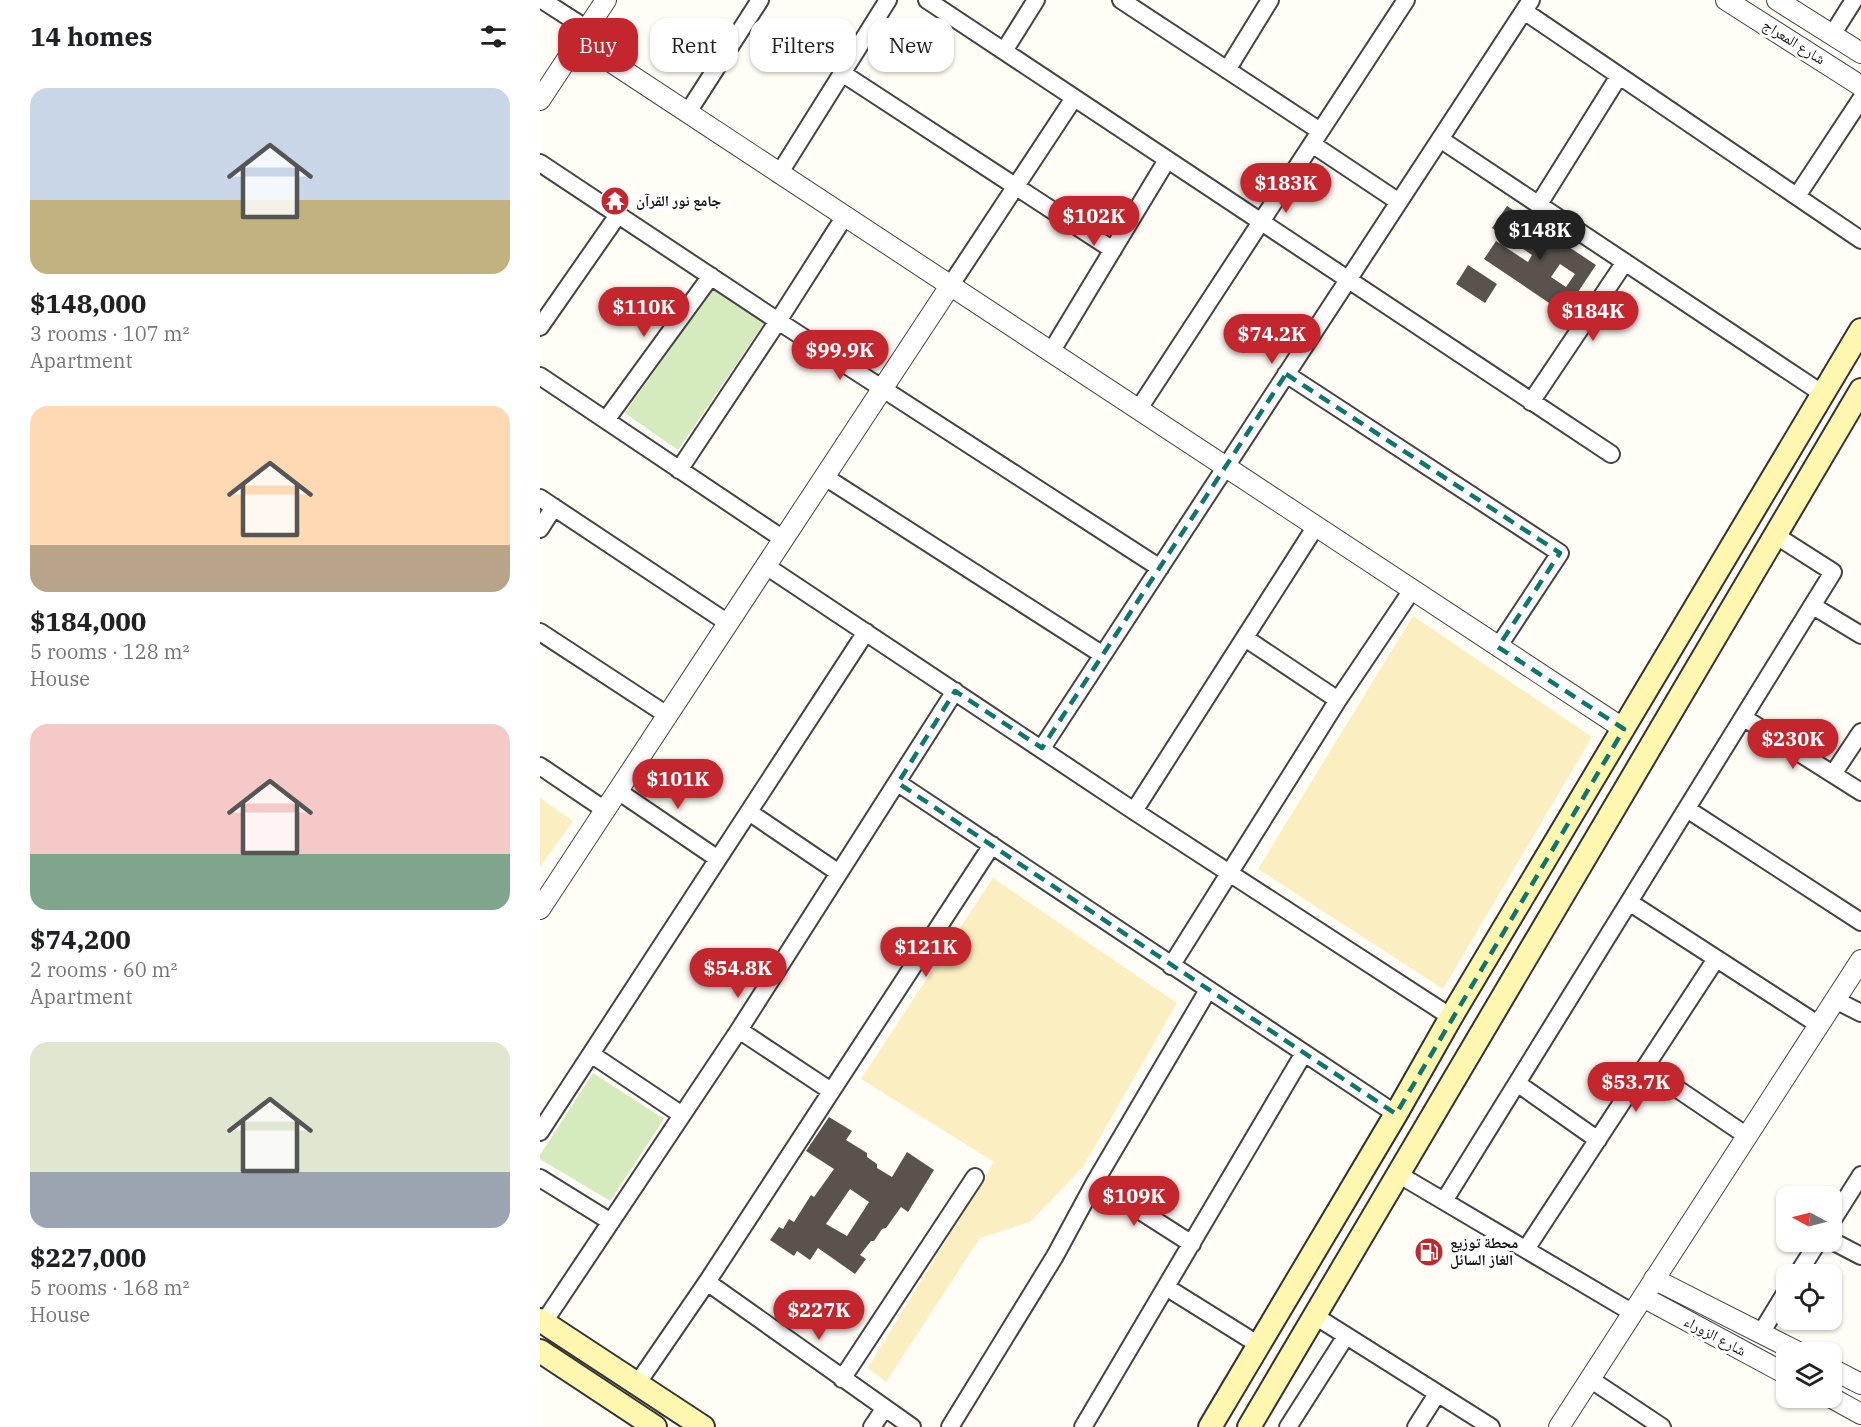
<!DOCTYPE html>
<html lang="en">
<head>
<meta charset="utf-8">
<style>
	:root { --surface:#fff; --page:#f6f6f6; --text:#202124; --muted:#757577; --accent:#c4262e }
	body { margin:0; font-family:"IBM Plex Serif","Noto Naskh Arabic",serif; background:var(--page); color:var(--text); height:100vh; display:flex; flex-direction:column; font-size:22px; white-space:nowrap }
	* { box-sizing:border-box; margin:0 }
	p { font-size:20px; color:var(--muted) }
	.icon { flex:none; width:33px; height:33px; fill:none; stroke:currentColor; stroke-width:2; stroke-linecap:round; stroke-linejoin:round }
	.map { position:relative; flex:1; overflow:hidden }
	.side { display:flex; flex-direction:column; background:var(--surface); width:540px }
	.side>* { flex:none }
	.guide { position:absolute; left:18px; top:18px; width:570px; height:54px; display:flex; gap:12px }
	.needle { width:39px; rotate:277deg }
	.buttons { position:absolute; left:1236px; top:1186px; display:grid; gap:12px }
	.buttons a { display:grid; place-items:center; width:66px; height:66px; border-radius:12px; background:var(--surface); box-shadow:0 2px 4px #0004; font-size:30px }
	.price { position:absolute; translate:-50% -51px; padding:0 14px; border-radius:21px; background:var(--accent); color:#fff; font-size:20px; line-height:39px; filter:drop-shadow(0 2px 3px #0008) }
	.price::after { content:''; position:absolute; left:50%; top:36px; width:18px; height:14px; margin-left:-9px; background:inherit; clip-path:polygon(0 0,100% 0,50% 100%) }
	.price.active { background:#222; color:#fff }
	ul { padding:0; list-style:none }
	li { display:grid; align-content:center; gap:12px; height:318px; padding:0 30px }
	li span { display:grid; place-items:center; height:186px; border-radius:18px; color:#555 }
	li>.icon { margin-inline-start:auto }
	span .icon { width:108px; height:108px; fill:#fffc; stroke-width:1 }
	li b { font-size:26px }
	h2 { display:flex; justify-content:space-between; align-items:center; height:72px; padding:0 30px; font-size:26px }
	.pill { padding:0 21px; border-radius:18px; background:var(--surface); box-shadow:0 2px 4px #0004; font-size:21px; line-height:54px }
	.pill.active { background:var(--accent); color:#fff }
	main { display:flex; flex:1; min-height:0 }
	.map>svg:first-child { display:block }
	.green { fill:#d5ebbd }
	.sand { fill:#fbeec1 }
	.building { fill:#5a524d; fill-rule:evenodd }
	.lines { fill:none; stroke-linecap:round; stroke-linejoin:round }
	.minor-casing { stroke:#444; stroke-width:20 }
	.tertiary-casing { stroke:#444; stroke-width:22 }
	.secondary-casing { stroke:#333; stroke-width:26 }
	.minor { stroke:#fff; stroke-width:16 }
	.tertiary { stroke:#fff; stroke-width:20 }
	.secondary { stroke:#fff6b0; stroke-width:22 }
	.marked { fill:none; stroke:#0f766e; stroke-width:4.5; stroke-dasharray:12 8; stroke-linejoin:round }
	.labels { text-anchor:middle; stroke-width:6; stroke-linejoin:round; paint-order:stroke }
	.street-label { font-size:15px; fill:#111; stroke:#fff }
	.poi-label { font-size:15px; font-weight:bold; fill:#111; stroke:#fff; text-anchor:start }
</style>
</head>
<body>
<main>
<section class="side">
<h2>14 homes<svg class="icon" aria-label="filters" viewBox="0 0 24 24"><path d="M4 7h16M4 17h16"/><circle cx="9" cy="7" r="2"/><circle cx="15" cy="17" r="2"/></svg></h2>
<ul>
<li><span style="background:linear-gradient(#c9d6e8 60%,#c2b280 0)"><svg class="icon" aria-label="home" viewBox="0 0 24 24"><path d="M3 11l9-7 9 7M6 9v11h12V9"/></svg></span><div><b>$148,000</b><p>3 rooms · 107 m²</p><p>Apartment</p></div></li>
<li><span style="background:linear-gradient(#ffd9b3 75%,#b9a48a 0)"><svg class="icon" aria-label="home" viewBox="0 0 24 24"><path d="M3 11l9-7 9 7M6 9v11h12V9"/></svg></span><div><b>$184,000</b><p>5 rooms · 128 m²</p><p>House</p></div></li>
<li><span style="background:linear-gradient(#f6c9c9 70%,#7fa58c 0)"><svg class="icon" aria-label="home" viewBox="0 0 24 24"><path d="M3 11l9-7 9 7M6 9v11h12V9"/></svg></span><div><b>$74,200</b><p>2 rooms · 60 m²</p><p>Apartment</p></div></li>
<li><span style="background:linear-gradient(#dfe7d0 70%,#9aa5b1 0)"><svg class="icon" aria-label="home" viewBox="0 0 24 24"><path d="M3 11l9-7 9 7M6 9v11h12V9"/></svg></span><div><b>$227,000</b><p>5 rooms · 168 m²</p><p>House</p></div></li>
</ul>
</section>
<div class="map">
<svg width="1321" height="1427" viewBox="0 0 1321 1427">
	<rect width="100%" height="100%" fill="#fffdf5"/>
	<!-- green -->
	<path class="green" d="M 173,288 L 224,323 L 138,450 L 85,413 Z
		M 53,1073 L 124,1119 L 70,1201 L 0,1159 L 0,1155 Z"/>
	<!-- sand -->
	<path class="sand" d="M 873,616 L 1052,737 L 903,989 L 718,869 Z
		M 0,798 L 33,821 L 0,867 Z
		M 453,878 L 637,1003 L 543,1167 L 490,1222 L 440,1238 L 346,1382 L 328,1368 L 454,1162 L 321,1079 Z"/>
	<!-- building -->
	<path class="building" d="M 967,206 L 1056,265 L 1024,313 L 944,259 L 956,241 L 988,262 L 992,255 L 952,228 ZM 1020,264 L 1035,274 L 1026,287 L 1011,277 Z
		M 928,265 L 957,284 L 945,303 L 916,284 Z
		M 289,1117 L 312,1131 L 306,1140 L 327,1153 L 327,1157 L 337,1164 L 337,1168 L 352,1177 L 367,1152 L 394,1170 L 368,1212 L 361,1207 L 346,1228 L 342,1229 L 334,1241 L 331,1241 L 320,1255 L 326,1259 L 315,1274 L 278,1248 L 270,1260 L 257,1251 L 254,1256 L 230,1240 L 239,1227 L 243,1229 L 249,1219 L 254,1222 L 271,1195 L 274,1197 L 294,1169 L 266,1151 ZM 310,1189 L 329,1202 L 307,1236 L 286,1224 Z"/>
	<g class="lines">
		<!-- minor casing -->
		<g class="minor-casing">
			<path id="minor" d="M 2,0 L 47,29
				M 387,0 L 1071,454
				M 581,0 L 780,131
				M 984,11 L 1321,240
				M 1292,35 L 1314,0
				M 464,51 L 496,0
				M 687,70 L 730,0
				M 302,73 L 573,250
				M 148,112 L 220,0
				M 900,139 L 1283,394
				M 772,144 L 859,202
				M 0,163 L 238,321 L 620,568
				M 239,174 L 348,0
				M 1257,196 L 1321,99
				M 999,204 L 1079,76
				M 410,286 L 534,98
				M 0,327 L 78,215
				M 511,352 L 627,160
				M 746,374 L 1020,553 L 958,647
				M 0,376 L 243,539
				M 991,402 L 1085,262
				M 598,410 L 866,0
				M 66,420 L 171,276
				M 139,470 L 238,321 L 305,216
				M 285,477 L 563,655
				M 0,498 L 188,623
				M 0,529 L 14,507
				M 226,566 L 594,811 L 911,1017
				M 1273,606 L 1321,635
				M 0,632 L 127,715
				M 705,638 L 798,700
				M 1204,718 L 1321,792
				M 502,748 L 991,0
				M 0,766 L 65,810
				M 1293,774 L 1321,732
				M 358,783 L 856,1114
				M 78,791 L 178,859
				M 1147,809 L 1321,922
				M 594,811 L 776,526
				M 209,812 L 299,873
				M 1089,902 L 1279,1025
				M 631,966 L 798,700 L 872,590
				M 1295,1000 L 1321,1013
				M 199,1030 L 291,1091
				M 51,1054 L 142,1115
				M 1105,1067 L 1207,1136
				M 977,1083 L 1058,1140
				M 0,1132 L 326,632
				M 858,1174 L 1093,1313
				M 0,1178 L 71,1222
				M 555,1182 L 652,1244
				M 904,1201 L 1293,572 L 1235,535
				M 1292,1221 L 1321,1175
				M 1292,1241 L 1321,1256
				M 986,1249 L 1176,959
				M 1257,1275 L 1278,1242
				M 167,1282 L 372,1427
				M 626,1287 L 719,1345
				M 775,1316 L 951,1427
				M 4,1322 L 199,1030 L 415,691
				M 1221,1333 L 1246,1292
				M 302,1379 L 435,1177
				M 1050,1379 L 1122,1427
				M 97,1384 L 167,1282 L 452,845
				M 332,1427 L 344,1409
				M 410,1427 L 515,1256 L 555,1182 L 668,990
				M 543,1427 L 764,1053
				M 748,1427 L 806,1336
				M 876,1427 L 897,1394"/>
		</g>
		<!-- tertiary casing -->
		<g class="tertiary-casing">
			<path id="tertiary" d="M 1186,0 L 1321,86
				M 1237,0 L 1321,53
				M 39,41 L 1084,729
				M 0,100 L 66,0
				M 0,909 L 410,286
				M 1114,1279 L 1260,1353
				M 1103,1297 L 1246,1374
				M 1292,1369 L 1321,1384
				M 1292,1398 L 1321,1414
				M 1019,1427 L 1321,960"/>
		</g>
		<!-- secondary casing -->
		<g class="secondary-casing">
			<path id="secondary" d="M 0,1320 L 163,1427
				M 0,1351 L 115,1427
				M 670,1427 L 856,1114 L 911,1017 L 1321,330
				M 709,1427 L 1321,390"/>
		</g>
		<!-- minor -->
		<use href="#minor" class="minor"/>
		<!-- tertiary -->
		<use href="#tertiary" class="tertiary"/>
		<!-- secondary -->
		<use href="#secondary" class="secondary"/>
	</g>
	<!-- marked area -->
	<path class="marked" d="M 746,374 L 1020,553 L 958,647 L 1084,729 L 856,1114 L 358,783 L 415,691 L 502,748 Z"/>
	<!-- icons -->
	<defs>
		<g id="temple-disc" transform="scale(1.5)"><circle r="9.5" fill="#c4262e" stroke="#fff"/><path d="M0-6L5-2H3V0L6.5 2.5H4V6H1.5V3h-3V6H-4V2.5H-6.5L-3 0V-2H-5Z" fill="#fff"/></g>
		<g id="fuel-disc" transform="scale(1.5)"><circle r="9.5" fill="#c4262e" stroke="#fff"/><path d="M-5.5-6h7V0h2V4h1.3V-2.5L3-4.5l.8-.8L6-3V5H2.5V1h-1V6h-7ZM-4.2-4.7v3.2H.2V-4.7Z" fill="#fff"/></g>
	</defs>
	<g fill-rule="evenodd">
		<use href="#temple-disc" x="75" y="201"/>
		<use href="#fuel-disc" x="889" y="1252"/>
	</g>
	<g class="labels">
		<!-- street labels -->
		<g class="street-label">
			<text transform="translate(1254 42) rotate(32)" y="5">شارع المعراج</text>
			<text transform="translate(1175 1336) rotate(28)" y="5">شارع الزوراء</text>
		</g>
		<!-- poi labels -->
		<g class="poi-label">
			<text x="96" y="206">جامع نور القرآن</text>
			<text x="910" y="1248">محطة توزيع<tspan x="910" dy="17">الغاز السائل</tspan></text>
		</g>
	</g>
</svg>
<div class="buttons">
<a><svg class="needle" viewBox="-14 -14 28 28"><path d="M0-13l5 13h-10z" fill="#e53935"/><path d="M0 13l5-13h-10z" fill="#757577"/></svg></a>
<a><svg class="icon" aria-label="locate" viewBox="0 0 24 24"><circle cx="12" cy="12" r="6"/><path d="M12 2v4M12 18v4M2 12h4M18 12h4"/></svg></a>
<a><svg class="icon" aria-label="layers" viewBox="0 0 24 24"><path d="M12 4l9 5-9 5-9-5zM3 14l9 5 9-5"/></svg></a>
</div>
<b class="price" style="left:746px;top:214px">$183K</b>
<b class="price" style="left:554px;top:247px">$102K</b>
<b class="price active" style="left:1000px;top:261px">$148K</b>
<b class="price" style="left:104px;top:338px">$110K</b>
<b class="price" style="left:1053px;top:342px">$184K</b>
<b class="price" style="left:732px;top:365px">$74.2K</b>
<b class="price" style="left:300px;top:381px">$99.9K</b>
<b class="price" style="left:1253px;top:770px">$230K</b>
<b class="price" style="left:138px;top:810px">$101K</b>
<b class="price" style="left:386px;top:978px">$121K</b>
<b class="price" style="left:198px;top:999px">$54.8K</b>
<b class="price" style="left:1096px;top:1113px">$53.7K</b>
<b class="price" style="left:594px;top:1227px">$109K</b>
<b class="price" style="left:279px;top:1341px">$227K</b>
<div class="guide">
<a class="pill active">Buy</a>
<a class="pill">Rent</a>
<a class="pill">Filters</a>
<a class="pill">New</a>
</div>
</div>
</main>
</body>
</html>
